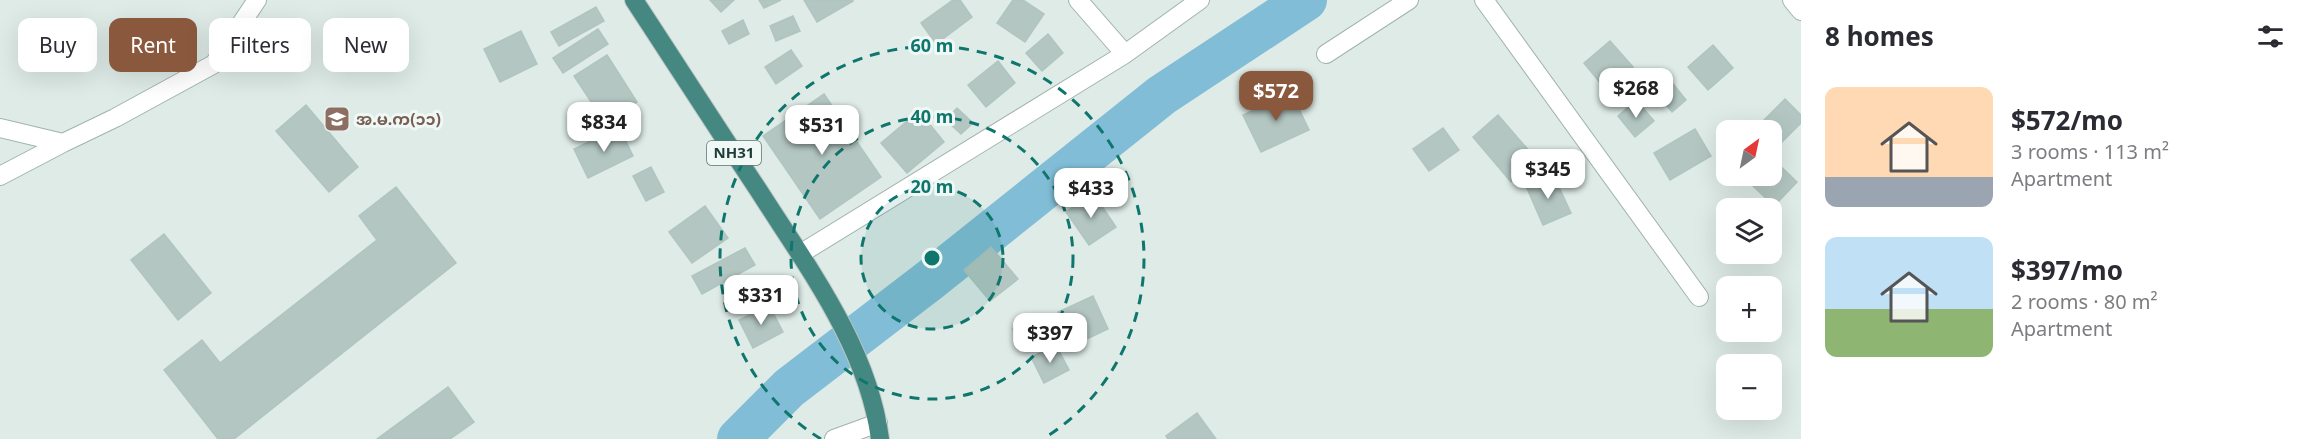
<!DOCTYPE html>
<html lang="en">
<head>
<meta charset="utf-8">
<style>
	:root { --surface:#fff; --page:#f7f7f7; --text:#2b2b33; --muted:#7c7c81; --accent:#8a583d }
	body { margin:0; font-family:"Noto Sans","Noto Sans Myanmar",sans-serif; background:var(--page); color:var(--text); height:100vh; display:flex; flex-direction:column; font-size:22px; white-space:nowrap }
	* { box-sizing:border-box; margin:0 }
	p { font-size:20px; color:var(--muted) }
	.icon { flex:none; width:33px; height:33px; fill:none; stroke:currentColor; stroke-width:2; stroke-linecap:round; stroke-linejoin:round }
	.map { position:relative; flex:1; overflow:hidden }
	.details { display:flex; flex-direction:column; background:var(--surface); width:510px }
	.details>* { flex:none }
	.top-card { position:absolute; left:18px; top:18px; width:570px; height:54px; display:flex; gap:12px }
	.needle { width:39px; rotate:33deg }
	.tools { position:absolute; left:1716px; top:120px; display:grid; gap:12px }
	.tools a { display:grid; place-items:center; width:66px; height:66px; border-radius:12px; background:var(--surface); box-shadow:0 6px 24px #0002; font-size:30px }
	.price { position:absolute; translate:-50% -51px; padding:0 14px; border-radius:12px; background:#fff; color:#222; font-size:20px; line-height:39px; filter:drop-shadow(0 2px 3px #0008) }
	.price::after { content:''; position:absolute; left:50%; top:36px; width:18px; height:14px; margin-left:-9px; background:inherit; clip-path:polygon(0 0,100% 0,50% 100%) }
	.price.selected { background:var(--accent); color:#fff }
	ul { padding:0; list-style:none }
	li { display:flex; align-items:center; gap:18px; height:150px; padding:0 24px }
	li span { display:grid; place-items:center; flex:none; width:168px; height:120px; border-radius:12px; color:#555 }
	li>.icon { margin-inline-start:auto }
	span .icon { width:72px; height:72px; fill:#fffc; stroke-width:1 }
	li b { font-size:26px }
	h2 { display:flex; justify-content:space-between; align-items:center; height:72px; padding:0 24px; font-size:26px }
	.chip { padding:0 21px; border-radius:12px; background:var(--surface); box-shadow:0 6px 24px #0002; font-size:21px; line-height:54px }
	.chip.selected { background:var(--accent); color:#fff }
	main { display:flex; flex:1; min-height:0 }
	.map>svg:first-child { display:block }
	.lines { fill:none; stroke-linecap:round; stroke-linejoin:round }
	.river { stroke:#81bdd6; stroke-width:42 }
	.building { fill:#b3c6c1; stroke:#b0c5c0; stroke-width:1.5 }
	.minor-casing { stroke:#a1b3af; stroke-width:20 }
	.trunk-casing { stroke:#bcc5c3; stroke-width:20 }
	.minor { stroke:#fff; stroke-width:18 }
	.trunk { stroke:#448881; stroke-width:18 }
	.ring { fill:none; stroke:#0f766e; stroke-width:3; stroke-dasharray:10 8 }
	.labels { text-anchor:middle; stroke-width:6; stroke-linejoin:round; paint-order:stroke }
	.shield { fill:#eff8f5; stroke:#5d7571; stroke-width:1.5 }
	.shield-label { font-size:15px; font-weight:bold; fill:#1e3d38 }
	.education-label { font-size:16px; font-weight:bold; fill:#785e54; stroke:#eff8f5; text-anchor:start }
	.centre { fill:#0f766e; stroke:#eff8f5; stroke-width:3 }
	.ring-label { font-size:18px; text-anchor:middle; font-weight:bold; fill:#0f766e; stroke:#eff8f5; stroke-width:6; stroke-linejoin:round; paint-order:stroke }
</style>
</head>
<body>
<main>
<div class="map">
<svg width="1801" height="439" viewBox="0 0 1801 439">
	<rect width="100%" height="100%" fill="#deebe7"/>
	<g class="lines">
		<!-- river -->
		<path class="river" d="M 738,439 L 789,388 L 930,280 L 1162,95 L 1306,0"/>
	</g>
	<!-- building -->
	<path class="building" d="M 710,0 L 734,0 L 721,12 Z
		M 759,0 L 781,0 L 764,8 Z
		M 804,0 L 852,0 L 853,1 L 817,22 Z
		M 953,0 L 960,0 L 972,17 L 936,44 L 921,23 Z
		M 1013,0 L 1023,0 L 1044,14 L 1025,42 L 997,23 Z
		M 596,7 L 604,21 L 559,46 L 551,32 Z
		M 793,16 L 800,31 L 776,41 L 770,26 Z
		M 743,20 L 749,34 L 729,44 L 722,31 Z
		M 598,29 L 608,44 L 563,73 L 553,58 Z
		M 521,31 L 537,64 L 500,82 L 484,49 Z
		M 1048,34 L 1063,53 L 1042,71 L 1026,53 Z
		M 1610,41 L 1633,67 L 1606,90 L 1584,63 Z
		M 1713,45 L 1733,68 L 1708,90 L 1688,67 Z
		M 791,50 L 802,66 L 776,84 L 765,67 Z
		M 607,55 L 637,102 L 605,123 L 574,76 Z
		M 998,61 L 1015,83 L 986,107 L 968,85 Z
		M 1669,79 L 1686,100 L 1672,112 L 1655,91 Z
		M 1291,92 L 1309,130 L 1261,152 L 1243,115 Z
		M 824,94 L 881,177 L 820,219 L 763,136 Z
		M 1785,99 L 1801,115 L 1801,123 L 1775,149 L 1772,145 L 1772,130 L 1755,129 Z
		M 1636,100 L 1654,121 L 1635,137 L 1618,116 Z
		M 306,105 L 358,167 L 329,192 L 276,131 Z
		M 957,108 L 973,123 L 961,134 L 946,120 Z
		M 919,111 L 944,142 L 907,173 L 881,143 Z
		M 1498,115 L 1537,160 L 1511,182 L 1473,137 Z
		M 619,127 L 633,156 L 588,178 L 574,149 Z
		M 1443,128 L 1459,150 L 1429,171 L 1413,149 Z
		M 1695,129 L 1711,156 L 1670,180 L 1654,153 Z
		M 1776,162 L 1797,182 L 1774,206 L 1753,186 L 1763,176 L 1772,176 L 1772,166 Z
		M 651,167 L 664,192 L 646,201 L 633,176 Z
		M 1553,174 L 1571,213 L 1543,225 L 1526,186 Z
		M 396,187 L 456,263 L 234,439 L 218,439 L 164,370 L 202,340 L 220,363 L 377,240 L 359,216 Z
		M 1093,193 L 1116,227 L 1089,245 L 1066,212 Z
		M 705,206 L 728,238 L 692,263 L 669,232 Z
		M 164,234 L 211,293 L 178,320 L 131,260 Z
		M 991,247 L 1018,279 L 990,301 L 964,270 Z
		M 745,248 L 755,265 L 702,294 L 692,276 Z
		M 1093,296 L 1108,329 L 1074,345 L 1058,312 Z
		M 769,305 L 783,332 L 753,348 L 739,320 Z
		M 1046,315 L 1053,331 L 1020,345 L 1013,329 Z
		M 1056,345 L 1069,370 L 1044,383 L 1031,357 Z
		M 448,387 L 474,422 L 450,439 L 377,439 Z
		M 1197,413 L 1216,439 L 1168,439 L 1166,436 Z"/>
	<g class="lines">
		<!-- minor casing -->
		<g class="minor-casing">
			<path id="minor" d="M 1078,0 L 1125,54
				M 1484,0 L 1699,297
				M 1792,0 L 1801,11
				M 1326,54 L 1409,0
				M 0,128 L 63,143 L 115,118 L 214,64 L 257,0
				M 0,176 L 63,143
				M 800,254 L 1125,54 L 1200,0
				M 834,439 L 878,423"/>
		</g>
		<!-- trunk casing -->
		<g class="trunk-casing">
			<path id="trunk" d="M 634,0 C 676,64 717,128 759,191 C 808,268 868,347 880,439"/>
		</g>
		<!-- minor -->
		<use href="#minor" class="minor"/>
		<!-- trunk -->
		<use href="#trunk" class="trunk"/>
	</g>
	<!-- distance rings -->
	<circle cx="932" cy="258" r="71" fill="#0f766e" fill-opacity=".12"/>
	<g class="ring">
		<circle cx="932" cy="258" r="71"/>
		<circle cx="932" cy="258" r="141"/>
		<path d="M821 439A212 212 0 1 1 1043 439"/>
	</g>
	<!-- icons -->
	<defs>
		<g id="school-square" transform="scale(1.35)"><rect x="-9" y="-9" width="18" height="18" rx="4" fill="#8d6e63" stroke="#eff8f5"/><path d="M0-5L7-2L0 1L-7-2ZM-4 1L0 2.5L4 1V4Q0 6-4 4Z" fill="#fff"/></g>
	</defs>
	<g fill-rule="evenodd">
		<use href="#school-square" x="337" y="119"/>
	</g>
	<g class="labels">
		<!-- shield labels -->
		<rect class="shield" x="707" y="141" width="54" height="24" rx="4.5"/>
		<g class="shield-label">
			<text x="734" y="158">NH31</text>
		</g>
		<!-- education labels -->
		<g class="education-label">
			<text x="356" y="125">အ.မ.က(၁၁)</text>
		</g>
	</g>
	<circle cx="932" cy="258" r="9" class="centre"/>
	<g class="ring-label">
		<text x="932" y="52">60 m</text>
		<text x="932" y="123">40 m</text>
		<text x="932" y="193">20 m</text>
	</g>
</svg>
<div class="tools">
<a><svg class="needle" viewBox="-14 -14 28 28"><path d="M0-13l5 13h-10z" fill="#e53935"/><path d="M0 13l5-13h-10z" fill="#7c7c81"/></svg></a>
<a><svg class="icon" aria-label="layers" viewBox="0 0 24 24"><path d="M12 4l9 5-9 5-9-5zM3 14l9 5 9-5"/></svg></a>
<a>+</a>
<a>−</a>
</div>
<b class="price" style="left:1636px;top:119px">$268</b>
<b class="price selected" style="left:1276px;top:122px">$572</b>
<b class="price" style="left:604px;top:153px">$834</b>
<b class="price" style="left:822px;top:156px">$531</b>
<b class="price" style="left:1548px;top:200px">$345</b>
<b class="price" style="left:1091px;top:219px">$433</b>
<b class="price" style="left:761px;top:326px">$331</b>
<b class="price" style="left:1050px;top:364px">$397</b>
<div class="top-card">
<a class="chip">Buy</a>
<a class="chip selected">Rent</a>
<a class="chip">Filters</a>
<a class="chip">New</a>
</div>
</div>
<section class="details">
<h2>8 homes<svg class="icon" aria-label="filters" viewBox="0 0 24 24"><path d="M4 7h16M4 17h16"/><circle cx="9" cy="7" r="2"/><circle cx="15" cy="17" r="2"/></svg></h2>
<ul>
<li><span style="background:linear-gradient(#ffd9b3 75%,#9aa5b1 0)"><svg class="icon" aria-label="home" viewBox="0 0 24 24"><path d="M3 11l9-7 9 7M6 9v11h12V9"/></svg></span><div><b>$572/mo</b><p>3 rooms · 113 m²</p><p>Apartment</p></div></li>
<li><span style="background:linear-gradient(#bfe0f5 60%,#8fb573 0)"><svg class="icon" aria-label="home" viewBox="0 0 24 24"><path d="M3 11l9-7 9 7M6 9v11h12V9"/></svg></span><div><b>$397/mo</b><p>2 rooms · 80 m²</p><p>Apartment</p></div></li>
</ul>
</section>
</main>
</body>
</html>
